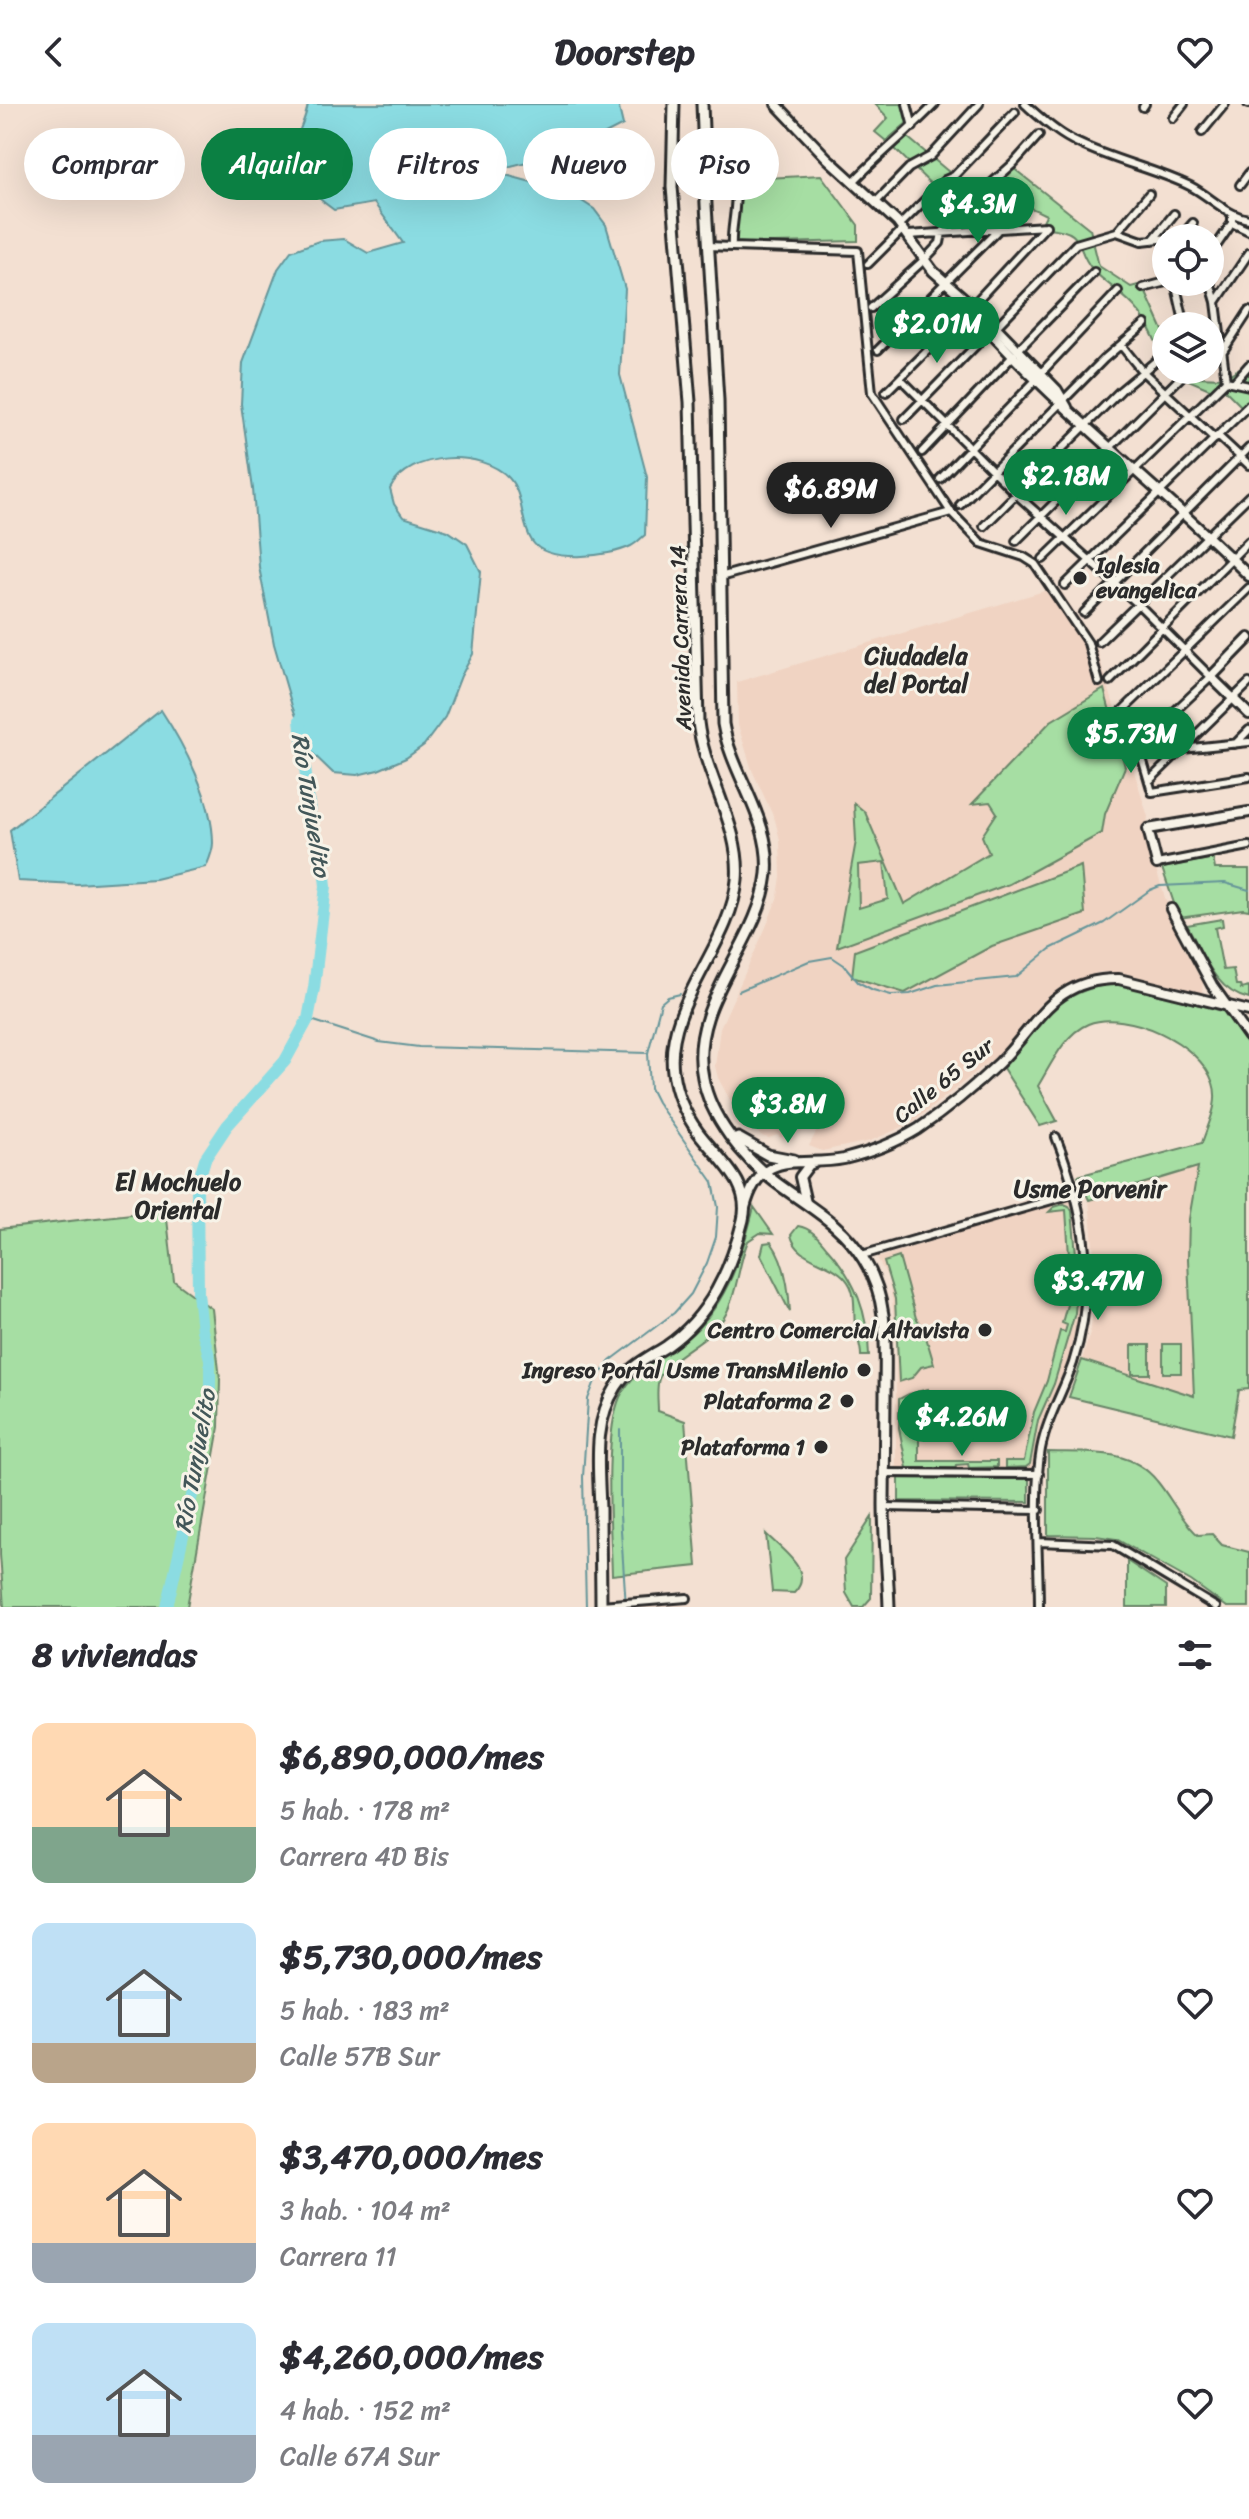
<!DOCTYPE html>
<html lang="es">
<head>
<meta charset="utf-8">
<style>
	:root { --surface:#fff; --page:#f2f2f3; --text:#2b2b33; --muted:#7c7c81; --accent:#0b8043 }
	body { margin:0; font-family:Sriracha,sans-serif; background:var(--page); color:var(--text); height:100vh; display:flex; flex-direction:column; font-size:30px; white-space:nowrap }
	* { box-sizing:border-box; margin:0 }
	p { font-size:26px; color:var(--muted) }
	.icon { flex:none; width:44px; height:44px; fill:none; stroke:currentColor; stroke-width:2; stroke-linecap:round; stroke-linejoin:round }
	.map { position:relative; height:1503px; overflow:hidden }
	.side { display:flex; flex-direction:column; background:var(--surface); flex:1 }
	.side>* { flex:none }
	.banner { position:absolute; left:24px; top:24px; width:800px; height:72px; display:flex; gap:16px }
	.fabs { position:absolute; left:1152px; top:120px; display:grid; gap:16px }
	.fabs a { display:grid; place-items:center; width:72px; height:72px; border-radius:50%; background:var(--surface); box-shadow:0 8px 32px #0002; font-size:40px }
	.price { position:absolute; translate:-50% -68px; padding:0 18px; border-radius:28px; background:var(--accent); color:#fff; font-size:26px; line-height:52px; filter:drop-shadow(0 2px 4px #0008) }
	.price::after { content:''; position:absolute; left:50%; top:48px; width:24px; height:18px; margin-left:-12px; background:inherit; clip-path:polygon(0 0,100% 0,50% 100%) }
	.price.on { background:#222; color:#fff }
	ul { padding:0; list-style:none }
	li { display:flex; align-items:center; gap:24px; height:200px; padding:0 32px }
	li span { display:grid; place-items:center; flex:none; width:224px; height:160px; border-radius:16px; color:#555 }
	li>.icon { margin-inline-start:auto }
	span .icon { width:96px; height:96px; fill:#fffc; stroke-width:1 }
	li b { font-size:34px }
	h2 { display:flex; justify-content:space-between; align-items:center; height:96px; padding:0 32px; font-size:34px }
	.tag { padding:0 28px; border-radius:36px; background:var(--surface); box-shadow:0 8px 32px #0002; font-size:28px; line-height:72px }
	.tag.on { background:var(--accent); color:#fff }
	header { display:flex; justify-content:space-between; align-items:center; height:104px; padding:0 32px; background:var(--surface); font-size:36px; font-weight:700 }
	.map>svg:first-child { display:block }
	.built { fill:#f0d3c2 }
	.green { fill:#a6dea3; stroke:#688467; stroke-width:2; fill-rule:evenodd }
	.water { fill:#8bdce2; stroke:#659599; stroke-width:2 }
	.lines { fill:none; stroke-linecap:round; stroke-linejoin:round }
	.stream { stroke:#659599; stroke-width:2 }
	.river { stroke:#8bdce2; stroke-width:12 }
	.street-casing { stroke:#2b2b2b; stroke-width:12 }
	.secondary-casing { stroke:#2b2b2b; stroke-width:14 }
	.primary-casing { stroke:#2b2b2b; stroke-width:15 }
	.street { stroke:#f7f3e8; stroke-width:6 }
	.secondary { stroke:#f7f3e8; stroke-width:8 }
	.primary { stroke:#f7f3e8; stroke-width:9 }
	.poi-dot { fill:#2b2b2b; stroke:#f7f3e8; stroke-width:3 }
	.labels { text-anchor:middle; stroke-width:6; stroke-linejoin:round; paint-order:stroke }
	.poi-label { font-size:22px; font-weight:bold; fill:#2b2b2b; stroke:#f7f3e8; text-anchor:end }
	.street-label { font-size:22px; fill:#2b2b2b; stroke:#f7f3e8 }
	.neighbourhood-label { font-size:24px; font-weight:bold; fill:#2b2b2b; stroke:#f7f3e8 }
	.water-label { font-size:24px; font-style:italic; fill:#435759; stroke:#f7f3e8 }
</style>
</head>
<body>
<header><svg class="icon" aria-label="back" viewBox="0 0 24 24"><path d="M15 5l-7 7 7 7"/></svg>Doorstep<svg class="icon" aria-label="heart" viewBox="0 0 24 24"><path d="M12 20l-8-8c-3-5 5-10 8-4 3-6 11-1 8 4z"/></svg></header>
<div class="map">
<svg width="1249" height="1503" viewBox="0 0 1249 1503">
	<rect width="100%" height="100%" fill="#f3e0d2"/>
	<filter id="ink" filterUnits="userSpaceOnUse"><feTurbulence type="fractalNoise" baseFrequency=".0125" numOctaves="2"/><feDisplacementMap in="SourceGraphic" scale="16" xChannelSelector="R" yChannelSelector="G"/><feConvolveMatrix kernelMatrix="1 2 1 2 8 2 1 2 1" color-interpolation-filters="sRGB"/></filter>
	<g filter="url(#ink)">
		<!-- built -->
		<path class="built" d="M 1058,483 L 1095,539 L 1148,713 L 1145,730 L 1177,832 L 1203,878 L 1202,890 L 1121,868 L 1100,868 L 1084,873 L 1051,891 L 1040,900 L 1005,945 L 912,1019 L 870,1037 L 822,1047 L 809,1042 L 821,1018 L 805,1007 L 796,1022 L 781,1034 L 777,1031 L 769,1034 L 761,1032 L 735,1005 L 718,974 L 715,962 L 720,924 L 766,823 L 778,792 L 781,773 L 780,736 L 775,716 L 752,666 L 738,621 L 737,578 Z
			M 1198,1063 L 1189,1115 L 1188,1155 L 1194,1293 L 1082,1256 L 1091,1225 L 1096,1173 L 1089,1096 Z
			M 1072,1094 L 1081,1186 L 1079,1212 L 1066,1262 L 1040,1324 L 1034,1368 L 896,1366 L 896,1240 L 892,1195 L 888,1174 L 877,1154 Z"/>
		<!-- green -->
		<path class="green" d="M 875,0 L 903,0 L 908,18 L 886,37 L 875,28 L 888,14 Z
			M 906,32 L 980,94 L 1012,63 L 1090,125 L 1099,162 L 1131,183 L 1142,180 L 1166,233 L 1166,256 C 1155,241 1151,222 1139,208 C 1126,191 1107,181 1093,166 C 1073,143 1088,127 1047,124 L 1043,117 L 1046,111 C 1017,95 992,97 960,109 L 891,41 Z
			M 821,71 L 858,121 L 858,137 L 729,140 C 728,119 732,98 731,76 Z
			M 1249,258 L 1249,310 L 1220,281 L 1214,287 L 1186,275 L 1175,266 L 1195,266 L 1197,273 L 1224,274 Z
			M 1104,585 L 1125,663 L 1105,710 L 1102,729 L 1009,780 L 837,843 L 856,737 L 854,699 L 865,708 L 904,800 L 989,749 L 982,732 L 997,709 L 990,698 L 972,700 L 1051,617 ZM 884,758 L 888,795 L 859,804 L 858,761 Z
			M 1213,754 L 1215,765 L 1249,765 L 1249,806 L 1243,805 L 1179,814 L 1162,764 Z
			M 1081,762 L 1085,810 L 992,842 L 905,889 L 852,873 L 855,847 Z
			M 1222,815 L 1223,822 L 1215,824 L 1223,866 L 1233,865 L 1236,881 L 1240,881 L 1241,885 L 1249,883 L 1249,895 C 1214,887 1203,849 1187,821 Z
			M 1113,880 L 1130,882 L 1226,908 L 1249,938 L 1249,1285 L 1239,1286 L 1231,1332 L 1069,1293 L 1082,1256 L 1194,1292 L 1188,1155 L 1189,1115 L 1198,1063 L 1089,1096 L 1078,1072 L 1202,1039 C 1208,1020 1220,999 1213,979 C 1200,939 1127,905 1088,920 C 1064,930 1051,961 1038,982 L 1057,1017 L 1040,1022 L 1003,964 C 1039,924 1054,886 1113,880 Z
			M 1064,1100 L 1069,1102 L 1072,1107 L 1078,1172 L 1075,1209 L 1054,1280 L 1038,1316 L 1030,1360 L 1026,1363 L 1005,1364 L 1005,1357 L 1024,1357 L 1034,1308 L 1047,1277 L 1060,1227 L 1065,1228 L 1067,1221 L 1062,1219 L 1068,1197 L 1068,1168 L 1070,1167 L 1066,1106 L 1049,1108 L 1054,1103 Z
			M 754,1103 L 773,1130 L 760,1129 L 748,1137 C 738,1160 738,1187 726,1210 C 712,1238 667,1251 659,1275 C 656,1284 658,1297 658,1307 L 685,1317 L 697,1462 L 612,1471 C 611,1427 603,1332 620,1293 C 635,1262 669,1251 693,1229 C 728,1197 743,1148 754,1103 Z
			M 166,1106 L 174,1177 L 212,1205 L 220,1275 L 219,1323 L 187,1503 L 4,1503 L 0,1451 L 0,1125 Z
			M 798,1122 C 811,1124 819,1134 827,1144 C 856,1176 868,1209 869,1252 L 861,1252 C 861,1242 858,1237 856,1228 C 852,1212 858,1193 848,1178 C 834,1156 797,1158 791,1131 Z
			M 771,1138 C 785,1157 789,1185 790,1208 L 761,1151 L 764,1139 Z
			M 899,1153 L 916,1214 L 923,1223 L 934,1260 L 921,1263 L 912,1274 L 899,1278 L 895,1195 L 884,1158 Z
			M 1163,1240 L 1181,1240 L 1181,1269 L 1163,1269 Z
			M 1132,1241 L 1150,1241 L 1150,1270 L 1132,1270 Z
			M 928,1285 L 928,1297 L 923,1297 L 919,1306 L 919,1357 L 997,1357 L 997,1363 L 969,1364 L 968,1360 L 956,1361 L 955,1364 L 907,1364 L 899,1324 L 899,1295 L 909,1290 Z
			M 1048,1348 C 1087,1349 1130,1343 1157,1377 C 1172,1395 1180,1415 1198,1431 L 1212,1430 L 1222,1441 L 1249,1448 L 1249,1503 L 1227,1503 L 1191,1477 L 1116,1435 L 1096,1432 L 1048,1431 Z
			M 899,1374 L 1029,1375 L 1029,1398 L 899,1397 Z
			M 872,1413 L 871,1494 L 863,1503 L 854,1503 L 846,1489 L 844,1456 Z
			M 766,1430 C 781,1445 816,1468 794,1489 L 772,1488 Z
			M 1127,1457 L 1166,1483 L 1166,1503 L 1127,1503 Z"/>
		<!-- water -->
		<path class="water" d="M 308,0 L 618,0 L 623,21 L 574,46 L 491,67 L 568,88 L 594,105 L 606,121 L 625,185 L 620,271 L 647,373 L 645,431 C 641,434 636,440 631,442 C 609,453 547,460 532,437 C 520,419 524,390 509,374 C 482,345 409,347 390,385 L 394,400 L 403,413 L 448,427 L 467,440 L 481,468 L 473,550 L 461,572 L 445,613 L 424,641 L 406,654 L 378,666 L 357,671 L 333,669 L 309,646 L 292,602 L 274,540 L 259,463 L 253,385 L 241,300 L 243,259 L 278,165 L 291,147 L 319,137 L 344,135 L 368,149 L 403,139 L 374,99 L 334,106 C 311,90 289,67 296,37 C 300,23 306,14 308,0 Z
			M 161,606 C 184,641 213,696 213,739 C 213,747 209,756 206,763 L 155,775 L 77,780 L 18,777 L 10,726 Z"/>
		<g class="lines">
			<!-- stream -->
			<path class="stream" d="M 739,887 L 809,857 L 832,853 L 844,861 L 858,878 L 873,886 L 891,891 L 910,890 L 937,881 L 1016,873 L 1050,845 L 1104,819 L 1150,786 L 1160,782 L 1225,779 L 1249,786
				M 308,915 L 379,938 L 419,943 L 648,949 L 661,899 L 668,893 L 680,890
				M 620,1326 L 620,1411 L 626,1503
				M 586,1503 L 583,1373 L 588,1295 L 595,1277 L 610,1257 L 674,1209 L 691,1190 L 707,1159 L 716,1133 L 718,1103 L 713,1078 L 657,998 L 650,984 L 648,949"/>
			<!-- river -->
			<path class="river" d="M 167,1503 L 193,1387 L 210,1297 L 210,1255 L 202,1226 L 198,1189 L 197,1082 L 205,1055 L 227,1022 L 285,957 L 308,915 L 314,884 L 326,782 L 323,755 L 311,719 L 300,616"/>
			<!-- street casing -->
			<g class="street-casing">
				<path id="street" d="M 907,0 L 913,23
					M 1025,0 C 1042,15 1059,31 1080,40 C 1115,57 1155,65 1190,82 C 1210,92 1227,112 1249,115
					M 1248,0 L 1249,0
					M 1143,3 L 1145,0
					M 1173,14 L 1184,0
					M 1202,28 L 1225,0
					M 704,52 L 733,52 C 735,70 737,87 735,104 C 734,118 731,129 732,143 L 858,147 L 872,289 L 951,408 L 981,439 L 1024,453 L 1035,460 L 1088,539 L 1099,578
					M 853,78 C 880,50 909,27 935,0
					M 1240,81 L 1249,69
					M 876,98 L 909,64 L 931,52 L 979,0
					M 1232,119 L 1249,127
					M 900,121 L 945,76 L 954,72 L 1015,8
					M 1117,128 L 1142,137 L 1169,134
					M 908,131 L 1046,122
					M 1180,134 L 1193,119
					M 1153,136 L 1174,110
					M 708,142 L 732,143
					M 1210,151 L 1232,119 L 1232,110
					M 868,160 L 903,125
					M 1175,178 L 1185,222
					M 1210,178 L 1216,198 L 1226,277
					M 1143,184 L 1166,178
					M 1216,198 L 1249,149
					M 871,204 L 925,155 L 940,139 L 942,129 L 962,106 L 1013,60 L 1039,31
					M 996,223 L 1076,140 L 1117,128 L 1149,90
					M 1121,241 L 1142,267 L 1215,335
					M 878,246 L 999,125
					M 1018,246 L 1094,168
					M 1221,250 L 1249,207
					M 1041,269 L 1118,187
					M 900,274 L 1016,390 L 1138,500 L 1211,573 L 1141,639 L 1140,647 L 1152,688 L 1249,673
					M 1226,277 L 1249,282
					M 1234,278 L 1249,261
					M 886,288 L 972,202 L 1046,122
					M 904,315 L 990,227
					M 1218,332 L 1249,361
					M 922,348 L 1014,251
					M 940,375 L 1037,275
					M 960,401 L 1104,255 L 1145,220
					M 984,422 L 1121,286 L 1163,251
					M 1016,437 L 1181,273
					M 1043,455 L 1226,277
					M 720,473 L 951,408
					M 1065,481 L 1249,301
					M 1084,509 L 1249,344
					M 1099,538 L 1249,392
					M 1110,577 L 1249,437
					M 1118,611 L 1249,484
					M 1235,640 L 1249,626
					M 1182,645 L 1249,638
					M 1149,677 L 1249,579
					M 1157,760 L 1249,742
					M 862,1151 L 1076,1089
					M 885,1369 L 1039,1370
					M 884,1403 L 1039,1406
					M 1039,1438 L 1113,1441 L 1216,1503
					M 601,1501 L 687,1494
					M 1039,1503 C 1039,1455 1033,1390 1041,1345 C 1047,1314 1063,1288 1073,1259 C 1098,1182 1085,1106 1056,1033"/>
			</g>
			<!-- secondary casing -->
			<g class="secondary-casing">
				<path id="secondary" d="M 776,0 L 827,54 L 897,118 L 933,167 L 991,218 L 1057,286 L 1067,303
					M 967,202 C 1052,302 1157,380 1249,472
					M 1249,534 L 1211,573 L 1249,610
					M 1157,760 L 1148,725 L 1249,708
					M 1171,805 L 1212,881 L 1249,933
					M 806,1099 L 800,1073 L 809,1061 L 816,1058
					M 745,1104 C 761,1042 800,1064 844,1055 C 868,1049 897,1038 918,1025 C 946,1006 975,982 999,959 C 1039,919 1053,874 1119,875 L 1249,907"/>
			</g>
			<!-- primary casing -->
			<g class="primary-casing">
				<path id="primary" d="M 702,0 L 706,101 L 718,296 L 723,620 C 732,672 772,716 767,770 C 759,841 687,900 703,974 C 710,1013 743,1054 774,1077 C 807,1102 842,1119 864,1156 C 890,1197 885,1245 885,1291 C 885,1328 884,1364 884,1400 C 884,1434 888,1469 889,1503
					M 738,1034 L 768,1051 L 794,1056
					M 601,1503 C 601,1471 600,1439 600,1406 C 599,1364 592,1320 616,1283 C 628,1263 648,1254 667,1242 C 710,1212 731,1165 743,1116 C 752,1079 718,1055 698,1028 C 685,1010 676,990 673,968 C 664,900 731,842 737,776 C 742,724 704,671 698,618 L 690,298 L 672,83 L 674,0"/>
			</g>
			<!-- street -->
			<use href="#street" class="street"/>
			<!-- secondary -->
			<use href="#secondary" class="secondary"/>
			<!-- primary -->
			<use href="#primary" class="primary"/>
		</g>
	</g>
	<!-- markers -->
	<g class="poi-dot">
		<circle cx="1080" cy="474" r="8"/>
		<circle cx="985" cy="1226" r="8"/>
		<circle cx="864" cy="1266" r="8"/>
		<circle cx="847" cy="1297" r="8"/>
		<circle cx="821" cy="1343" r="8"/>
	</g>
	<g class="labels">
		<!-- poi labels -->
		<g class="poi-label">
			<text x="1096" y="469" text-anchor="start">Iglesia<tspan x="1096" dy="25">evangelica</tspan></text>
			<text x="969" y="1234">Centro Comercial Altavista</text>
			<text x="848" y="1274">Ingreso Portal Usme TransMilenio</text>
			<text x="831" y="1305">Plataforma 2</text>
			<text x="805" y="1351">Plataforma 1</text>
		</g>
		<!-- street labels -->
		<g class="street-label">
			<text transform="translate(680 534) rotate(-92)" y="8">Avenida Carrera 14</text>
			<text transform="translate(943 976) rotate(-39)" y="8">Calle 65 Sur</text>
		</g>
		<!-- neighbourhood labels -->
		<g class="neighbourhood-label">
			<text x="916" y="560">Ciudadela<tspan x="916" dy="28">del Portal</tspan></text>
			<text x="178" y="1086">El Mochuelo<tspan x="178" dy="28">Oriental</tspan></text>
			<text x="1090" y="1093">Usme Porvenir</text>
		</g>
		<!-- water labels -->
		<g class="water-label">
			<text transform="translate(311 701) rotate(81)" y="8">Río Tunjuelito</text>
			<text transform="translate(195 1357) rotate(-80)" y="8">Río Tunjuelito</text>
		</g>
	</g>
</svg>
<div class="fabs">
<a><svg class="icon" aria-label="locate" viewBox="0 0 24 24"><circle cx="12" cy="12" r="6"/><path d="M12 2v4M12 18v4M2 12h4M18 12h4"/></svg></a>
<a><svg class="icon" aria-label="layers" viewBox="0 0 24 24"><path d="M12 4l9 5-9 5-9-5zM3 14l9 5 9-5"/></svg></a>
</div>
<b class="price" style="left:978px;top:141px">$4.3M</b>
<b class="price" style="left:937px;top:261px">$2.01M</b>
<b class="price" style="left:1066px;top:413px">$2.18M</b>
<b class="price on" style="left:831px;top:426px">$6.89M</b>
<b class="price" style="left:1131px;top:671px">$5.73M</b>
<b class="price" style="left:788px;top:1041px">$3.8M</b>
<b class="price" style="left:1098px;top:1218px">$3.47M</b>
<b class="price" style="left:962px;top:1354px">$4.26M</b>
<div class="banner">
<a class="tag">Comprar</a>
<a class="tag on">Alquilar</a>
<a class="tag">Filtros</a>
<a class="tag">Nuevo</a>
<a class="tag">Piso</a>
</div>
</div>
<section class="side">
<h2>8 viviendas<svg class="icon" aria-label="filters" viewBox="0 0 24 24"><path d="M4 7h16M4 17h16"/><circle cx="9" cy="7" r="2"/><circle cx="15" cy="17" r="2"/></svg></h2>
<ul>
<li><span style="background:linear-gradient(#ffd9b3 65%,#7fa58c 0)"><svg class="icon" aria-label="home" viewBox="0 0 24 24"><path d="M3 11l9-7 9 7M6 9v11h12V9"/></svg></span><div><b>$6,890,000/mes</b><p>5 hab. · 178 m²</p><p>Carrera 4D Bis</p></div><svg class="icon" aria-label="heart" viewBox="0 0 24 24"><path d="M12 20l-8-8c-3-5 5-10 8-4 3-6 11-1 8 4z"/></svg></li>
<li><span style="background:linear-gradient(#bfe0f5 75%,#b9a48a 0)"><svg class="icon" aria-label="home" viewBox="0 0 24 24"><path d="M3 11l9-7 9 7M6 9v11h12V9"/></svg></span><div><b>$5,730,000/mes</b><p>5 hab. · 183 m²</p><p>Calle 57B Sur</p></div><svg class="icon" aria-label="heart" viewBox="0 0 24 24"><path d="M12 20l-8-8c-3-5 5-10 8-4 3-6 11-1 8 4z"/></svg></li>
<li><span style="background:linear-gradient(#ffd9b3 75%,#9aa5b1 0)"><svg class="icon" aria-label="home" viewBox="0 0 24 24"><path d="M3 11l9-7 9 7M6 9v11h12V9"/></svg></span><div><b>$3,470,000/mes</b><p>3 hab. · 104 m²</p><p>Carrera 11</p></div><svg class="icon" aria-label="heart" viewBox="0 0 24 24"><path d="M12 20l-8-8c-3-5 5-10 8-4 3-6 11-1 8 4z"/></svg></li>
<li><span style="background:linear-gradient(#bfe0f5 70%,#9aa5b1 0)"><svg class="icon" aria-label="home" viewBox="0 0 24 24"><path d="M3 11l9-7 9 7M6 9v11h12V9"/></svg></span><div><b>$4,260,000/mes</b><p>4 hab. · 152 m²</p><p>Calle 67A Sur</p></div><svg class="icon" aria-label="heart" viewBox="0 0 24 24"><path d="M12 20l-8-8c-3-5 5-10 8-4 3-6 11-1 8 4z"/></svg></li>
</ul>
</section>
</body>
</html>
